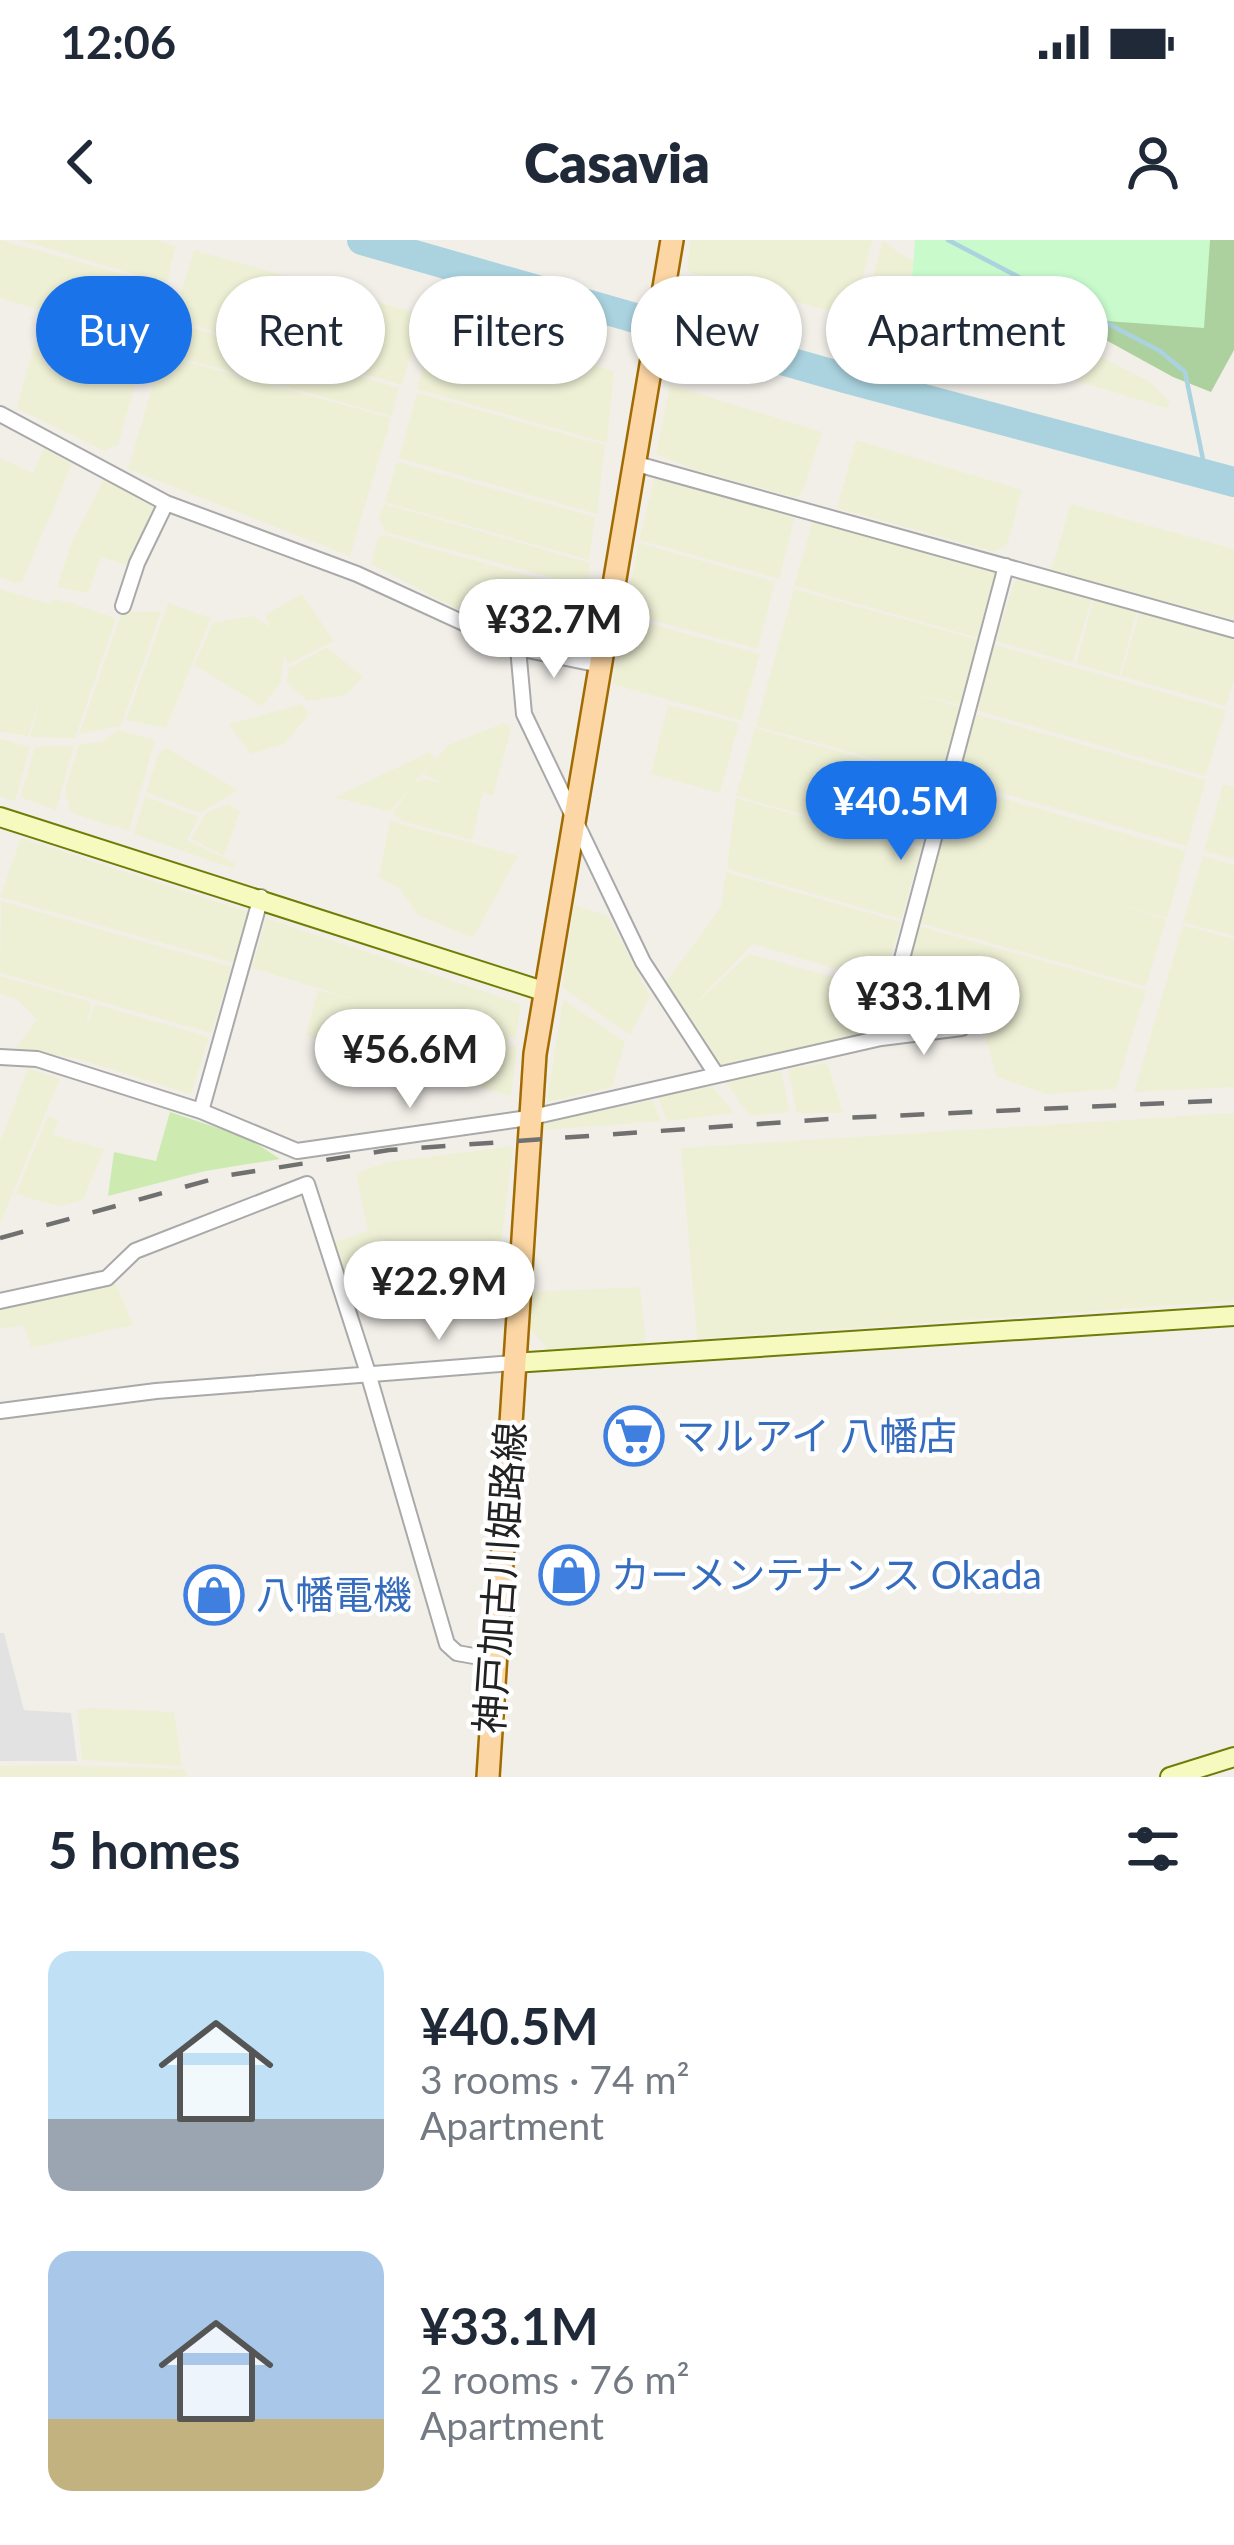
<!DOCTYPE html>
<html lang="en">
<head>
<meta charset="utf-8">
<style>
	:root { --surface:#fff; --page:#f6f6f7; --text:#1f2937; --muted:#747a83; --accent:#1a73e8 }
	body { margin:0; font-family:Lato,"Noto Sans JP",sans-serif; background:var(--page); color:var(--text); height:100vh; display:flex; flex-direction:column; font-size:45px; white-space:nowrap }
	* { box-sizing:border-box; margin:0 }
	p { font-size:39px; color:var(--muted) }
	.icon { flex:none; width:66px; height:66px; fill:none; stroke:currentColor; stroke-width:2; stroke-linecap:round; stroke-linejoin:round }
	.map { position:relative; height:1537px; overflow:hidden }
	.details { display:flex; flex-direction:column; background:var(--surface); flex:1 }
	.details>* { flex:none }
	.banner { position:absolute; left:36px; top:36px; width:1164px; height:108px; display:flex; gap:24px }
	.price { position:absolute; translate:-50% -102px; padding:0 27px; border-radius:42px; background:#fff; color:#222; font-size:39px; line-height:78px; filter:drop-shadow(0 3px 6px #0008) }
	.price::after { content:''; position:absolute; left:50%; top:72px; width:36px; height:27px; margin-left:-18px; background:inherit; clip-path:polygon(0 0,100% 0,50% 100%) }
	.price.selected { background:var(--accent); color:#fff }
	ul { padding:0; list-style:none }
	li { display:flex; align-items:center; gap:36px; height:300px; padding:0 48px }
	li span { display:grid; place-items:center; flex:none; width:336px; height:240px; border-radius:24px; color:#555 }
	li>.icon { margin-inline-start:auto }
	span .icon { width:144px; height:144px; fill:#fffc; stroke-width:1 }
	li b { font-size:51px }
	h2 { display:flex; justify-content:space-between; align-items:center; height:144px; padding:0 48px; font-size:51px }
	.chip { padding:0 42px; border-radius:54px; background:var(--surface); box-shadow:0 3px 9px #0004; font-size:42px; line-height:108px }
	.chip.selected { background:var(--accent); color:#fff }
	.status { display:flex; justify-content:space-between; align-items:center; height:84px; padding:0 60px; background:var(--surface); direction:ltr }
	.status svg { height:33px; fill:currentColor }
	header { display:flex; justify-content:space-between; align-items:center; height:156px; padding:0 48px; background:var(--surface); font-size:54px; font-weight:800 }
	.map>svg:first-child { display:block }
	.farmland { fill:#eef0d5 }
	.grass { fill:#cdebb0 }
	.forest { fill:#add19e }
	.park { fill:#c8facc }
	.parking { fill:#e2e2e2 }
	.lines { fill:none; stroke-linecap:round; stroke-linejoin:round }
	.stream { stroke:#aad3df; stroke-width:4.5 }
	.river { stroke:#aad3df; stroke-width:30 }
	.street-casing { stroke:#a9a9a9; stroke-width:18 }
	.secondary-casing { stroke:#707d05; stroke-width:22 }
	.primary-casing { stroke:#a06b00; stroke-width:26 }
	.street { stroke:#fff; stroke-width:14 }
	.secondary { stroke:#f7fabf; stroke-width:18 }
	.primary { stroke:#fcd6a4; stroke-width:21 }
	.rail { stroke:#707070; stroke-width:4.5; stroke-dasharray:24 24; stroke-linecap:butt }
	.labels { text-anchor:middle; stroke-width:9; stroke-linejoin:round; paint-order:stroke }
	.shop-label { font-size:39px; fill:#366cbe; stroke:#fff; text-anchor:start }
	.street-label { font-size:39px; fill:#222; stroke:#fff }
</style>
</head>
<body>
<div class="status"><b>12:06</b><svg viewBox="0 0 49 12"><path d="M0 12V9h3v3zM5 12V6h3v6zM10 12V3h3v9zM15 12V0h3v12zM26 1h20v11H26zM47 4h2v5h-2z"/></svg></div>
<header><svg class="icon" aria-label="back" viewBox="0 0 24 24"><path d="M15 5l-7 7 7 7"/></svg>Casavia<svg class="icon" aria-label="person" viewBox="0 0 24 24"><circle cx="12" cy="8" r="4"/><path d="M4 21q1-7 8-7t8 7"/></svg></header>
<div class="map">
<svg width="1234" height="1537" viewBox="0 0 1234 1537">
	<rect width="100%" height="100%" fill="#f2efe9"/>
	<!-- farmland -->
	<path class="farmland" d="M 0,0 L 165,46 L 150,102 L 81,83 L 140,104 L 144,113 L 118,205 L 104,211 L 17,168 L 43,71 L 0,58 Z
		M 20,0 L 157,0 L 176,6 L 166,44 Z
		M 691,0 L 872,0 L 853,77 L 691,33 L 687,29 Z
		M 883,0 L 899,13 L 1150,142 L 1170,162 L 1167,168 L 862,77 Z
		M 194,10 L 423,75 L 402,145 L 173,79 Z
		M 436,78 L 614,131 L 607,203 L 417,149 Z
		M 172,82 L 399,148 L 392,176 L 162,113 Z
		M 162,115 L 391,178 L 350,316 L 128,229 Z
		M 670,145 L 822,192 L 803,251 L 796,258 L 695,230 L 656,214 Z
		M 417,153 L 605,205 L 597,274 L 399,218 Z
		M 856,200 L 1022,250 L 1007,305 L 995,312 L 837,268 Z
		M 44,208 L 72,224 L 22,342 L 16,343 L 0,337 L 0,218 L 33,233 Z
		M 397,222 L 595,277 L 589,320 L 385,262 Z
		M 655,235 L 796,272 L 779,339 L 639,300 Z
		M 104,239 L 155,268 L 155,275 L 131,326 L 101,317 L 88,353 L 57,347 L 73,299 Z
		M 384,264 L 590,323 L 587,347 L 385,292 L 379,279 Z
		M 1071,264 L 1234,309 L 1234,380 L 1051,330 Z
		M 814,277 L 999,328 L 979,398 L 794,346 Z
		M 384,295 L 586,352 L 581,395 L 560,410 L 504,394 L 371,324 L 378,297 Z
		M 639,303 L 775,342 L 758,409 L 625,373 Z
		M 1022,337 L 1092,357 L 1073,423 L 996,401 L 1014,342 Z
		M 0,349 L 51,364 L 53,359 L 71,363 L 116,378 L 75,498 L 30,497 L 41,456 L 28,496 L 0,491 Z
		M 794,349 L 979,400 L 961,465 L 912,453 L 960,467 L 941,537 L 756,486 Z
		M 302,354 L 334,401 L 288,424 L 284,416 L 280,444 L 262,466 L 194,425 L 213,383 L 253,376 L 270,387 L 265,375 Z
		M 1094,358 L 1137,371 L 1119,436 L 1076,424 Z
		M 168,363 L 211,378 L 166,488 L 126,480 Z
		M 1140,371 L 1234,399 L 1234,441 L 1226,466 L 1121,436 Z
		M 122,372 L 161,372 L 121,486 L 79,494 Z
		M 625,377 L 760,414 L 741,480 L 612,444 Z
		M 995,405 L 1226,470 L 1206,536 L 976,470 Z
		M 327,407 L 363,437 L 346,455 L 307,461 L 286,442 L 289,428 Z
		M 302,464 L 309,475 L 284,504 L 251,514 L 228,484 Z
		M 668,465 L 739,483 L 720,553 L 651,534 Z
		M 975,474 L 1206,540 L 1187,606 L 956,540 Z
		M 504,483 L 511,488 L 493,556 L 483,552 L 472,600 L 402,581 L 393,573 L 414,543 L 423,539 L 443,543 L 423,534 L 448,505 Z
		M 755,488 L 940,540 L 921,607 L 736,556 Z
		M 119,490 L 155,500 L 129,591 L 71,573 L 65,549 L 79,505 L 101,502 Z
		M 0,499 L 30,507 L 15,561 L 0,557 Z
		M 74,506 L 56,570 L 20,557 L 35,507 Z
		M 166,508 L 238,550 L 200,573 L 146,552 L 159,513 Z
		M 430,512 L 435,519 L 390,572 L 335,557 Z
		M 1223,544 L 1234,547 L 1234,619 L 1204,611 Z
		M 956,545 L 1186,611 L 1167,678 L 1081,654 L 1166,679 L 1146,747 L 916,682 Z
		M 145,556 L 199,577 L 187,600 L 235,623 L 234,629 L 134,594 Z
		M 736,558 L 921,610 L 901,679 L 727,629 Z
		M 228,564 L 240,571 L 224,616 L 191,599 L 206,573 Z
		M 390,581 L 518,616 L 473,698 L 418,675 L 400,649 L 379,637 Z
		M 21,598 L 248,672 L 234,723 L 0,657 Z
		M 1203,616 L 1234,625 L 1234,696 L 1183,682 Z
		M 726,632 L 901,682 L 883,743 L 753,704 L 685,774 L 749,714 L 881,750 L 868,799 L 720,831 L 663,746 L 721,667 Z
		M 1,661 L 232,727 L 211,793 L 0,733 Z
		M 574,665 L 608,676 L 650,756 L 630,795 L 562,747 Z
		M 266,678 L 521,764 L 516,798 L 509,796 L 508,803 L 438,784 L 517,807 L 511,856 L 306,795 L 318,750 L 354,759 L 252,728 Z
		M 915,685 L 1146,750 L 1116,849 L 1047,854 L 997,837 L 980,780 L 886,788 Z
		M 1183,685 L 1234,699 L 1234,847 L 1134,852 Z
		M 0,736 L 92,762 L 85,792 L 95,764 L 209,797 L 191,854 L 78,819 L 15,809 L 37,779 L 16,759 L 0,754 Z
		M 563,759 L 625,802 L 612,847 L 547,862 Z
		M 827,823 L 843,873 L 797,873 L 788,829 Z
		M 28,828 L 60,839 L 0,984 L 0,902 Z
		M 781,831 L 790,872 L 750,876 L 725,841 Z
		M 712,846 L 734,873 L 667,881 L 657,856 Z
		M 652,860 L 661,881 L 545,890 L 542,884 Z
		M 1234,873 L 1234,1061 L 697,1099 L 681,908 Z
		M 48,876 L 58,881 L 53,895 L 104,909 L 83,960 L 58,966 L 16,954 Z
		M 513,906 L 494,1061 L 398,1055 L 382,1041 L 349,1052 L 333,1002 L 368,991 L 356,933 L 388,922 Z
		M 115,1042 L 133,1085 L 31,1108 L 24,1085 L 0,1089 L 0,1069 Z
		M 640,1047 L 646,1104 L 551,1112 L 529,1088 L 532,1052 Z
		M 89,1468 L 174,1472 L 182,1526 L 82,1520 L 77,1470 Z
		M 71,1525 L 185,1529 L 187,1537 L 0,1537 L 0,1526 Z"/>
	<!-- grass -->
	<path class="grass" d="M 170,872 L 248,898 L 280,919 L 205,931 L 108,956 L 114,912 L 156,921 Z"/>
	<!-- forest -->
	<path class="forest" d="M 924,0 L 1234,0 L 1234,110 L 1211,152 L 1173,137 Z"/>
	<!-- park -->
	<path class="park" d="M 915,0 L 1210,0 L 1204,88 L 910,67 Z"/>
	<!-- parking -->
	<path class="parking" d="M 0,1393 L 4,1393 L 24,1470 L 71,1473 L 77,1521 L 0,1521 Z"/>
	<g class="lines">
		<!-- stream -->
		<path class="stream" d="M 948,0 L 1160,111 L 1185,132 L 1206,234"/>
		<!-- river -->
		<path class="river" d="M 362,0 L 845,138 L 1234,242"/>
		<!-- street casing -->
		<g class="street-casing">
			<path id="street" d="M 0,174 L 166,263 L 357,334 L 518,408 L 524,474 L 643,722 L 716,834
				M 637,224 L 1234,390
				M 123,366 L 137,323 L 166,263
				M 518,408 L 600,425
				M 881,798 L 962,788
				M 0,817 L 37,819 L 201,871 L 297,911 L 528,878 L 881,798 L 1006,326
				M 201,871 L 261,657
				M 0,1061 L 107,1038 L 135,1011 L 307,944 L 368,1133 L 447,1404 L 457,1413 L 496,1420
				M 0,1171 L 156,1151 L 513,1123"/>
		</g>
		<!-- secondary casing -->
		<g class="secondary-casing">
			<path id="secondary" d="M 0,577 L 546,752
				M 513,1123 L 1234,1076
				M 1170,1537 L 1234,1517"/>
		</g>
		<!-- primary casing -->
		<g class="primary-casing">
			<path id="primary" d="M 488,1537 L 535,814 L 672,0"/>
		</g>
		<!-- street -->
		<use href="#street" class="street"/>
		<!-- secondary -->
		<use href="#secondary" class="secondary"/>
		<!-- primary -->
		<use href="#primary" class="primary"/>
		<!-- rail -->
		<path class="rail" d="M 0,998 L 224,936 L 389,910 L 844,878 L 1234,860"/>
	</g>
	<!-- icons -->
	<defs>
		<g id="supermarket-ring" transform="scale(3)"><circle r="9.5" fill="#fff" stroke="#3f7fe0" stroke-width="1.5"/><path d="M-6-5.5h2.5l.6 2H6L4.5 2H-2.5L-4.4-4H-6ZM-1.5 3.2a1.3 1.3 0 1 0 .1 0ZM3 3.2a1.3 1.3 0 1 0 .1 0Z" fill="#3f7fe0"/></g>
		<g id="shop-ring" transform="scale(3)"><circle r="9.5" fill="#fff" stroke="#3f7fe0" stroke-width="1.5"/><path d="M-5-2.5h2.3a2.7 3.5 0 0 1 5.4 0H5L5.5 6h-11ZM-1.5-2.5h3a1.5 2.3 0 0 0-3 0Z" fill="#3f7fe0"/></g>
	</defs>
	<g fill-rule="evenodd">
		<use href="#supermarket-ring" x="634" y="1196"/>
		<use href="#shop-ring" x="569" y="1335"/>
		<use href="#shop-ring" x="214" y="1355"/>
	</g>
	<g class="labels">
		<!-- shop labels -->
		<g class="shop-label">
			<text x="676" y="1210">マルアイ 八幡店</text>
			<text x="611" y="1349">カーメンテナンス Okada</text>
			<text x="256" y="1369">八幡電機</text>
		</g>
		<!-- street labels -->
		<g class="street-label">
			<text transform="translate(500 1338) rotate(-86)" y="14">神戸加古川姫路線</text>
		</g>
	</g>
</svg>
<b class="price" style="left:554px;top:441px">¥32.7M</b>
<b class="price selected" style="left:901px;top:623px">¥40.5M</b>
<b class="price" style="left:924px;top:818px">¥33.1M</b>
<b class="price" style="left:410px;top:871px">¥56.6M</b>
<b class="price" style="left:439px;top:1103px">¥22.9M</b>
<div class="banner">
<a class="chip selected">Buy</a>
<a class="chip">Rent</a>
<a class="chip">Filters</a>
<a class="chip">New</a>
<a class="chip">Apartment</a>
</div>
</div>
<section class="details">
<h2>5 homes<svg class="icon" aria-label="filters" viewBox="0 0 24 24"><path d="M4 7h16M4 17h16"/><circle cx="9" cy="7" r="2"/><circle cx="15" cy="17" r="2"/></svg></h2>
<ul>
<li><span style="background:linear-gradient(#bfe0f5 70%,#9aa5b1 0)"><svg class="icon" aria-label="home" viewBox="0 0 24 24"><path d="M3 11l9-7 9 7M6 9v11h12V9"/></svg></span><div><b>¥40.5M</b><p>3 rooms · 74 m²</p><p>Apartment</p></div></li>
<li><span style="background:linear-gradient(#a9c7e8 70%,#c2b280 0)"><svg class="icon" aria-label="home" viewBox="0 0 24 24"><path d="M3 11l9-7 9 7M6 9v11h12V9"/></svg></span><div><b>¥33.1M</b><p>2 rooms · 76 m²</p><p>Apartment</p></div></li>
</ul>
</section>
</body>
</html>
